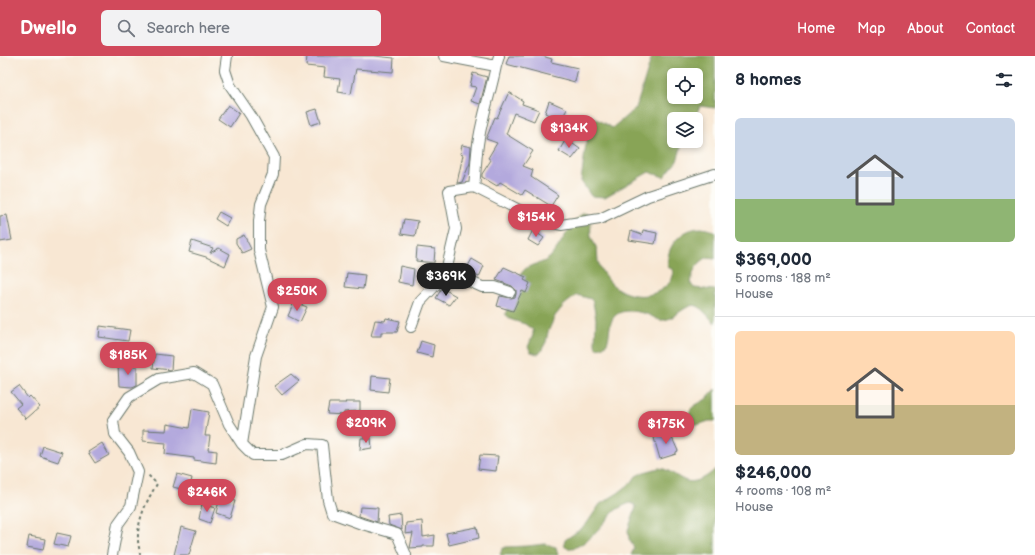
<!DOCTYPE html>
<html lang="en">
<head>
<meta charset="utf-8">
<style>
	:root { --surface:#fff; --page:#f2f2f3; --text:#1f2937; --muted:#747a83; --line:#e0e1e3; --accent:#d1495b }
	body { margin:0; font-family:"Balsamiq Sans",sans-serif; background:var(--page); color:var(--text); height:100vh; display:flex; flex-direction:column; font-size:15px; white-space:nowrap }
	* { box-sizing:border-box; margin:0 }
	p { font-size:13px; color:var(--muted) }
	.icon { flex:none; width:22px; height:22px; fill:none; stroke:currentColor; stroke-width:2; stroke-linecap:round; stroke-linejoin:round }
	.map { position:relative; flex:1; overflow:hidden }
	.side { display:flex; flex-direction:column; background:var(--surface); width:320px }
	.side>* { flex:none }
	.fabs { position:absolute; left:667px; top:12px; display:grid; gap:8px }
	.fabs a { display:grid; place-items:center; width:36px; height:36px; border-radius:6px; background:var(--surface); box-shadow:0 2px 6px #0003; font-size:20px }
	.price { position:absolute; translate:-50% -34px; padding:0 9px; border-radius:14px; background:var(--accent); color:#fff; font-size:13px; line-height:26px; filter:drop-shadow(0 1px 2px #0008) }
	.price::after { content:''; position:absolute; left:50%; top:24px; width:12px; height:9px; margin-left:-6px; background:inherit; clip-path:polygon(0 0,100% 0,50% 100%) }
	.price.current { background:#222; color:#fff }
	ul { padding:0; list-style:none }
	li { display:grid; align-content:center; gap:8px; height:212px; padding:0 20px }
	li+li { border-top:1px solid var(--line) }
	li span { display:grid; place-items:center; height:124px; border-radius:6px; color:#555 }
	li>.icon { margin-inline-start:auto }
	span .icon { width:72px; height:72px; fill:#fffc; stroke-width:1 }
	li b { font-size:17px }
	h2 { display:flex; justify-content:space-between; align-items:center; height:48px; padding:0 20px; font-size:17px }
	header { display:flex; align-items:center; gap:24px; box-sizing:border-box; height:56px; padding:0 20px; background:var(--accent); color:#fff }
	header strong { font-size:19px }
	nav { display:flex; gap:22px; margin-inline-start:auto; font-size:14px }
	.search { width:280px; height:36px; background:var(--page); display:flex; align-items:center; gap:10px; box-sizing:border-box; padding:0 14px; border-radius:6px; color:var(--muted); font-size:15px }
	main { display:flex; flex:1; min-height:0 }
	.map>svg:first-child { display:block }
	.forest { fill:#88a457; stroke:#547046; fill-rule:evenodd }
	.building { fill:#b3a9dd }
	.lines { fill:none; stroke-linecap:round; stroke-linejoin:round }
	.minor-casing { stroke:#6b786c; stroke-width:12 }
	.path { stroke:#6b786c; stroke-width:2; stroke-dasharray:3 3; stroke-linecap:butt }
	.minor { stroke:#fff; stroke-width:10 }
</style>
</head>
<body>
<header>
<strong>Dwello</strong>
<div class="search"><svg class="icon" aria-label="search" viewBox="0 0 24 24"><circle cx="10" cy="10" r="6"/><path d="M15 15l6 6"/></svg>Search here</div>
<nav><a>Home</a><a>Map</a><a>About</a><a>Contact</a></nav>
</header>
<main>
<div class="map">
<svg width="715" height="499" viewBox="0 0 715 499">
	<rect width="100%" height="100%" fill="#fdfcf7"/>
	<filter id="ink" filterUnits="userSpaceOnUse"><feTurbulence type="fractalNoise" baseFrequency=".025" numOctaves="2"/><feDisplacementMap in="SourceGraphic" scale="8" xChannelSelector="R" yChannelSelector="G"/><feConvolveMatrix kernelMatrix="1 2 1 2 8 2 1 2 1" color-interpolation-filters="sRGB"/></filter>
	<filter id="wash" filterUnits="userSpaceOnUse"><feTurbulence type="fractalNoise" baseFrequency=".012" numOctaves="4" result="noise"/><feDisplacementMap in="SourceGraphic" scale="16" xChannelSelector="R" yChannelSelector="G"/><feGaussianBlur stdDeviation="0.9" result="paint"/><feColorMatrix in="noise" values="0 0 0 0 0 0 0 0 0 0 0 0 0 0 0 0 0 1.4 0 .05"/><feComposite in="paint" operator="in"/></filter>
	<g filter="url(#wash)">
		<rect width="100%" height="100%" fill="#f8e7d3"/>
		<!-- forest -->
		<path class="forest" d="M 652,0 L 715,0 L 715,52 L 700,50 L 694,63 L 674,63 L 674,85 L 683,85 L 677,105 L 664,121 L 649,116 L 605,141 L 591,140 L 581,125 L 589,65 L 593,61 L 612,72 L 636,52 ZM 674,19 L 696,19 L 696,41 L 674,41 Z
			M 583,157 L 589,158 C 592,165 590,173 591,180 C 592,185 596,189 597,194 C 598,199 597,205 599,209 C 601,215 607,223 611,227 C 625,242 651,244 666,230 C 671,226 674,221 673,214 L 668,211 C 665,192 680,173 700,172 C 705,172 710,174 715,175 L 715,203 L 706,202 C 695,210 693,214 691,228 L 694,232 L 715,234 L 715,267 C 710,263 701,251 697,250 C 687,246 675,263 664,264 C 658,265 654,261 649,259 C 641,256 627,253 619,257 C 607,263 611,278 607,287 L 602,291 L 596,292 L 595,287 L 596,263 L 593,246 L 591,243 L 577,239 L 564,249 L 555,260 L 548,276 L 546,286 L 540,297 L 537,298 L 531,296 L 528,291 L 533,279 L 533,274 L 525,268 L 512,264 L 505,258 C 508,251 512,245 515,239 C 519,230 518,216 528,211 C 536,207 545,208 552,199 C 563,186 569,169 583,157 Z
			M 715,333 L 715,365 L 709,365 L 697,369 L 689,364 C 688,349 696,350 706,343 C 709,340 712,336 715,333 Z
			M 659,412 C 669,413 675,420 684,424 C 694,429 708,421 715,413 L 715,499 L 631,499 L 634,492 L 629,483 L 628,474 L 636,451 L 634,448 L 630,447 C 625,449 620,451 616,454 C 605,464 581,499 565,491 L 564,488 L 565,484 L 585,470 L 600,448 L 618,437 L 632,426 L 636,420 L 644,416 Z
			M 545,488 L 556,491 L 558,499 L 500,499 L 502,493 L 506,491 L 527,490 Z"/>
		<g id="blocks">
			<!-- building -->
			<path class="building" d="M 307,0 L 374,0 L 394,2 L 393,16 L 356,13 L 351,38 L 338,36 L 340,23 L 324,21 L 325,12 L 306,10 Z
				M 509,0 L 542,0 L 552,3 L 551,6 L 578,12 L 575,26 L 506,8 Z
				M 473,17 L 487,21 L 480,48 L 471,45 L 476,31 L 470,30 Z
				M 509,36 L 523,45 L 522,48 L 539,54 L 534,65 L 514,57 L 506,78 L 533,95 L 523,110 L 533,114 L 531,121 L 558,139 L 551,150 L 525,134 L 522,139 L 500,126 L 497,130 L 482,121 L 482,118 L 491,104 L 488,102 L 497,87 L 486,83 L 495,61 L 497,62 Z
				M 549,45 L 567,53 L 561,65 L 545,57 Z
				M 228,49 L 239,57 L 230,71 L 218,63 Z
				M 317,53 L 321,66 L 311,69 L 307,56 Z
				M 566,83 L 580,93 L 572,103 L 559,95 Z
				M 462,89 L 471,91 L 470,107 L 462,126 L 458,127 L 457,127 L 463,99 L 460,98 Z
				M 219,156 L 230,162 L 226,170 L 215,163 Z
				M 7,159 L 12,184 L 0,186 L 0,160 Z
				M 404,163 L 418,165 L 415,180 L 401,178 Z
				M 533,174 L 544,182 L 538,190 L 528,184 Z
				M 643,174 L 657,177 L 655,188 L 629,184 L 631,175 L 642,179 Z
				M 244,179 L 251,193 L 242,197 L 236,187 L 236,183 Z
				M 192,185 L 213,192 L 210,197 L 219,192 L 230,198 L 225,210 L 206,201 L 189,196 Z
				M 417,191 L 435,193 L 434,207 L 416,205 Z
				M 472,203 L 484,210 L 479,221 L 465,215 Z
				M 400,210 L 414,213 L 412,229 L 398,226 Z
				M 504,211 L 526,221 L 524,224 L 530,227 L 526,237 L 522,235 L 513,255 L 497,250 L 500,240 L 511,242 L 515,241 L 516,238 L 516,234 L 512,230 L 496,224 Z
				M 347,217 L 365,219 L 363,233 L 345,231 Z
				M 442,232 L 456,240 L 449,249 L 436,242 Z
				M 294,246 L 307,251 L 300,266 L 288,260 Z
				M 386,262 L 400,265 L 397,276 L 381,276 L 381,280 L 371,280 L 375,264 L 385,265 Z
				M 100,270 L 130,274 L 128,285 L 99,281 Z
				M 421,285 L 434,289 L 432,301 L 417,297 Z
				M 155,298 L 172,300 L 171,314 L 153,312 Z
				M 118,309 L 137,310 L 137,329 L 132,331 L 119,330 Z
				M 291,318 L 299,325 L 282,339 L 274,330 Z
				M 372,320 L 390,322 L 388,336 L 371,334 Z
				M 19,330 L 28,342 L 30,340 L 40,351 L 26,363 L 16,352 L 21,348 L 11,336 Z
				M 345,346 L 360,346 L 360,355 L 344,356 L 344,359 L 327,358 L 329,347 L 346,347 Z
				M 192,353 L 209,356 L 205,380 L 210,380 L 208,394 L 217,395 L 216,407 L 194,404 L 194,402 L 165,398 L 166,387 L 143,385 L 143,374 L 166,375 L 167,368 L 189,372 Z
				M 669,375 L 678,395 L 676,396 L 676,398 L 660,403 L 654,382 Z
				M 361,382 L 371,382 L 372,392 L 360,394 Z
				M 102,387 L 109,399 L 95,407 L 88,396 Z
				M 43,390 L 62,396 L 58,406 L 40,400 Z
				M 480,399 L 498,400 L 496,415 L 478,413 Z
				M 177,418 L 192,422 L 189,435 L 173,431 Z
				M 220,441 L 235,445 L 230,462 L 216,457 Z
				M 202,448 L 215,452 L 210,467 L 199,463 Z
				M 360,451 L 378,452 L 377,466 L 359,460 Z
				M 401,459 L 402,474 L 389,469 L 388,461 Z
				M 422,465 L 423,481 L 435,479 L 434,490 L 423,490 L 423,491 L 410,492 L 413,477 L 405,478 L 406,467 Z
				M 181,471 L 196,475 L 189,499 L 174,499 Z
				M 477,471 L 479,482 L 449,489 L 446,477 Z
				M 57,477 L 71,480 L 68,491 L 54,488 Z
				M 29,480 L 45,483 L 43,494 L 27,491 Z"/>
		</g>
	</g>
	<g filter="url(#ink)">
		<use href="#blocks" fill-opacity="0" stroke="#6b786c" stroke-width="1"/>
		<g class="lines">
			<!-- minor casing -->
			<g class="minor-casing">
				<path id="minor" d="M 444,0 L 496,10 L 499,0
					M 496,10 C 491,35 483,58 479,82 C 476,98 476,115 474,131 L 529,159 L 544,165 L 561,169 L 600,163 L 648,140 L 715,118
					M 447,211 L 462,222 L 482,231 L 495,231 L 510,236
					M 411,271 L 420,246 L 434,231 L 447,211 L 456,173 L 449,135 L 474,131
					M 242,388 L 253,399 L 282,399 L 307,388 L 322,389 L 328,444 L 332,457 L 362,468 L 397,478 L 406,499
					M 112,499 L 118,468 L 131,450 L 138,416 L 129,396 L 115,378 L 113,364 L 129,341 L 159,323 L 194,317 L 212,328 L 229,368 L 242,388 L 256,300 L 273,251 L 259,194 L 259,165 L 261,148 L 273,118 L 274,101 L 251,60 L 230,29 L 225,14 L 227,0"/>
			</g>
			<!-- path -->
			<path class="path" d="M 140,499 C 140,494 138,489 138,484 C 137,464 147,444 157,428 L 148,419"/>
			<!-- minor -->
			<use href="#minor" class="minor"/>
		</g>
	</g>
</svg>
<div class="fabs">
<a><svg class="icon" aria-label="locate" viewBox="0 0 24 24"><circle cx="12" cy="12" r="6"/><path d="M12 2v4M12 18v4M2 12h4M18 12h4"/></svg></a>
<a><svg class="icon" aria-label="layers" viewBox="0 0 24 24"><path d="M12 4l9 5-9 5-9-5zM3 14l9 5 9-5"/></svg></a>
</div>
<b class="price" style="left:569px;top:93px">$134K</b>
<b class="price" style="left:536px;top:182px">$154K</b>
<b class="price current" style="left:446px;top:241px">$369K</b>
<b class="price" style="left:297px;top:256px">$250K</b>
<b class="price" style="left:128px;top:320px">$185K</b>
<b class="price" style="left:366px;top:388px">$209K</b>
<b class="price" style="left:666px;top:389px">$175K</b>
<b class="price" style="left:207px;top:457px">$246K</b>
</div>
<section class="side">
<h2>8 homes<svg class="icon" aria-label="filters" viewBox="0 0 24 24"><path d="M4 7h16M4 17h16"/><circle cx="9" cy="7" r="2"/><circle cx="15" cy="17" r="2"/></svg></h2>
<ul>
<li><span style="background:linear-gradient(#c9d6e8 65%,#8fb573 0)"><svg class="icon" aria-label="home" viewBox="0 0 24 24"><path d="M3 11l9-7 9 7M6 9v11h12V9"/></svg></span><div><b>$369,000</b><p>5 rooms · 188 m²</p><p>House</p></div></li>
<li><span style="background:linear-gradient(#ffd9b3 60%,#c2b280 0)"><svg class="icon" aria-label="home" viewBox="0 0 24 24"><path d="M3 11l9-7 9 7M6 9v11h12V9"/></svg></span><div><b>$246,000</b><p>4 rooms · 108 m²</p><p>House</p></div></li>
</ul>
</section>
</main>
</body>
</html>
